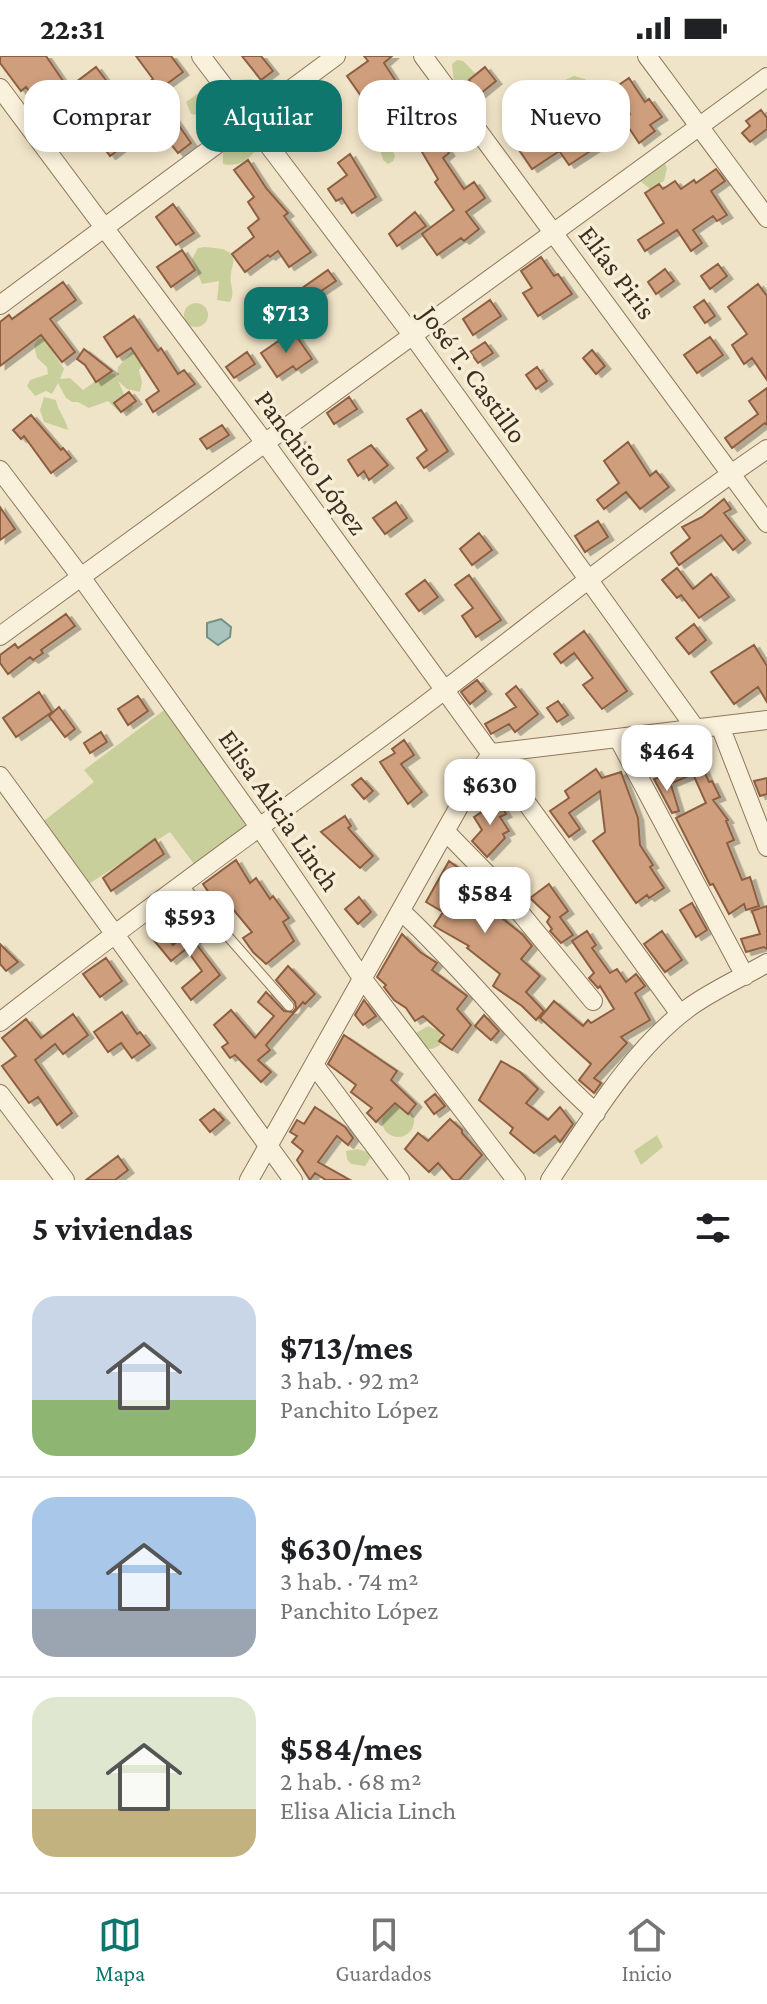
<!DOCTYPE html>
<html lang="es">
<head>
<meta charset="utf-8">
<style>
	:root { --surface:#fff; --page:#f2f2f2; --text:#202124; --muted:#757577; --line:#e0e0e0; --accent:#0f766e }
	body { margin:0; font-family:"Crimson Pro",serif; background:var(--page); color:var(--text); height:100vh; display:flex; flex-direction:column; font-size:30px; white-space:nowrap }
	* { box-sizing:border-box; margin:0 }
	p { font-size:26px; color:var(--muted) }
	.icon { flex:none; width:44px; height:44px; fill:none; stroke:currentColor; stroke-width:2; stroke-linecap:round; stroke-linejoin:round }
	.map { position:relative; height:1124px; overflow:hidden }
	.sheet { display:flex; flex-direction:column; background:var(--surface); flex:1 }
	.sheet>* { flex:none }
	.hud { position:absolute; left:24px; top:24px; width:720px; height:72px; display:flex; gap:16px }
	.price { position:absolute; translate:-50% -68px; padding:0 18px; border-radius:16px; background:#fff; color:#222; font-size:26px; line-height:52px; filter:drop-shadow(0 2px 4px #0008) }
	.price::after { content:''; position:absolute; left:50%; top:48px; width:24px; height:18px; margin-left:-12px; background:inherit; clip-path:polygon(0 0,100% 0,50% 100%) }
	.price.current { background:var(--accent); color:#fff }
	ul { padding:0; list-style:none }
	li { display:flex; align-items:center; gap:24px; height:200px; padding:0 32px }
	li+li { border-top:2px solid var(--line) }
	li span { display:grid; place-items:center; flex:none; width:224px; height:160px; border-radius:24px; color:#555 }
	li>.icon { margin-inline-start:auto }
	span .icon { width:96px; height:96px; fill:#fffc; stroke-width:1 }
	li b { font-size:34px }
	h2 { display:flex; justify-content:space-between; align-items:center; height:96px; padding:0 32px; font-size:34px }
	.pill { padding:0 28px; border-radius:24px; background:var(--surface); box-shadow:0 4px 12px #0003; font-size:28px; line-height:72px }
	.pill.current { background:var(--accent); color:#fff }
	.status { display:flex; justify-content:space-between; align-items:center; height:56px; padding:0 40px; background:var(--surface); direction:ltr }
	.status svg { height:22px; fill:currentColor }
	.tabs { display:flex; justify-content:space-around; align-items:center; height:112px; border-top:2px solid var(--line); background:var(--surface); font-size:22px; color:var(--muted) }
	.tabs a { display:grid; justify-items:center; gap:4px }
	.tabs .current { color:var(--accent) }
	.map>svg:first-child { display:block }
	.green { fill:#c9cf9b }
	.water { fill:#a9c4bc; stroke:#6f938a; stroke-width:2 }
	.building { fill:#cf9f7d; stroke:#8d5f41; stroke-width:2; filter:url(#shadow) }
	.lines { fill:none; stroke-linecap:round; stroke-linejoin:round }
	.service-casing { stroke:#8d765c; stroke-width:11 }
	.minor-casing { stroke:#8d765c; stroke-width:20 }
	.service { stroke:#faf1dc; stroke-width:9 }
	.minor { stroke:#faf1dc; stroke-width:18 }
	.labels { text-anchor:middle; stroke-width:7; stroke-linejoin:round; paint-order:stroke }
	.street-label { font-size:28px; fill:#3d2e20; stroke:#f7eed8 }
</style>
</head>
<body>
<div class="status"><b>22:31</b><svg viewBox="0 0 49 12"><path d="M0 12V9h3v3zM5 12V6h3v6zM10 12V3h3v9zM15 12V0h3v12zM26 1h20v11H26zM47 4h2v5h-2z"/></svg></div>
<div class="map">
<svg width="767" height="1124" viewBox="0 0 767 1124">
	<defs>
		<filter id="shadow"><feDropShadow dx="5.5" dy="3" stdDeviation="0" flood-color="#0004"/></filter>
	</defs>
	<rect width="100%" height="100%" fill="#f0e4c8"/>
	<!-- green -->
	<path class="green" d="M 457,4 L 463,5 L 476,18 L 466,31 L 454,28 L 452,8 Z
		M 574,20 L 585,23 L 590,35 L 581,44 L 569,37 L 563,25 Z
		M 251,23 L 262,27 L 266,37 L 255,42 L 244,35 L 238,24 Z
		M 197,38 L 208,45 L 204,60 L 191,58 L 186,46 Z
		M 377,46 L 392,51 L 394,65 L 388,67 L 373,55 L 371,49 Z
		M 376,68 L 391,80 L 390,89 L 395,100 L 393,105 L 388,108 L 383,104 L 378,85 L 372,84 L 362,75 L 364,69 Z
		M 247,86 L 253,89 L 255,95 C 247,106 236,111 223,108 L 223,95 L 228,91 Z
		M 647,97 L 661,99 L 667,112 L 664,125 L 650,133 L 639,124 L 639,109 Z
		M 205,191 L 223,193 L 232,198 C 235,208 232,209 231,218 C 229,229 236,235 230,246 L 217,244 L 219,225 L 202,228 L 192,203 L 198,192 Z
		M184 259a12 12 0 1 1 24 0a12 12 0 1 1-24 0Z
		M 44,282 L 64,313 L 60,323 L 70,322 L 83,334 L 93,327 L 96,321 L 109,317 L 115,318 L 117,321 L 118,311 L 135,292 L 147,305 L 139,314 L 142,326 L 140,336 L 127,333 L 118,325 L 126,342 L 132,345 L 133,350 L 130,356 L 117,354 L 108,345 L 89,352 L 78,346 L 72,346 L 66,342 L 58,327 L 52,338 L 46,335 L 35,340 L 27,330 L 30,324 L 48,318 L 47,311 L 37,302 L 34,289 L 38,283 Z
		M 44,341 L 56,344 C 58,356 66,362 68,374 L 44,366 L 40,354 Z
		M 167,652 L 250,770 L 194,808 L 170,776 L 87,829 L 41,767 L 94,726 L 84,714 Z
		M 428,970 L 441,976 L 440,989 L 432,993 L 418,992 L 416,977 Z
		M382 1065a16 16 0 1 1 32 0a16 16 0 1 1-32 0Z
		M 657,1079 L 663,1091 L 641,1109 L 634,1095 Z
		M 358,1093 L 373,1098 L 365,1110 L 351,1108 L 347,1103 L 346,1095 Z"/>
	<!-- water -->
	<path class="water" d="M 221,563 L 231,571 L 230,581 L 218,589 L 207,581 L 207,567 Z"/>
	<!-- building -->
	<path class="building" d="M 0,0 L 46,0 L 68,32 L 96,11 L 115,36 L 126,28 L 134,38 L 153,23 L 136,0 L 171,0 L 183,16 L 156,36 L 191,87 L 178,97 L 151,63 L 122,85 L 125,89 L 110,100 L 96,81 L 111,69 L 93,46 L 51,78 L 36,58 L 42,53 L 26,31 L 21,35 L 0,7 Z
		M 242,0 L 261,0 L 273,15 L 261,24 Z
		M 364,0 L 392,0 L 384,7 L 397,27 L 386,35 L 380,26 L 361,40 L 347,20 L 368,5 Z
		M 485,11 L 496,25 L 480,38 L 469,24 Z
		M 629,22 L 645,46 L 649,43 L 662,61 L 650,69 L 655,75 L 639,87 L 623,63 L 630,58 L 613,33 Z
		M 575,32 L 584,43 L 573,52 L 564,40 Z
		M 437,43 L 448,58 L 432,71 L 449,97 L 443,102 L 464,133 L 474,126 L 485,142 L 466,156 L 479,173 L 464,185 L 461,182 L 437,199 L 422,178 L 454,154 L 435,126 L 438,123 L 422,96 L 402,70 Z
		M 524,50 L 534,65 L 530,67 L 546,91 L 560,80 L 567,90 L 532,113 L 513,85 L 518,80 L 506,62 Z
		M 761,54 L 767,62 L 767,73 L 750,86 L 742,77 L 750,70 L 746,65 Z
		M 602,67 L 612,81 L 569,109 L 560,96 Z
		M 350,98 L 376,141 L 352,157 L 342,142 L 336,145 L 328,133 L 347,119 L 338,107 Z
		M 248,104 L 266,132 L 288,157 L 284,160 L 311,196 L 289,211 L 278,195 L 270,201 L 268,199 L 245,216 L 232,198 L 254,181 L 248,172 L 259,163 L 248,146 L 254,141 L 234,114 Z
		M 716,113 L 725,125 L 711,135 L 727,159 L 717,165 L 713,160 L 693,174 L 702,187 L 691,195 L 677,174 L 645,195 L 638,184 L 664,167 L 645,137 L 659,128 L 663,133 L 675,125 L 681,133 L 694,124 L 696,127 Z
		M 173,148 L 194,177 L 176,189 L 156,161 Z
		M 415,156 L 426,170 L 397,190 L 389,178 Z
		M 182,194 L 195,214 L 171,231 L 157,211 Z
		M 541,201 L 554,220 L 558,218 L 572,238 L 538,260 L 523,237 L 532,232 L 521,215 Z
		M 718,208 L 727,220 L 710,233 L 701,220 Z
		M 665,213 L 674,225 L 656,238 L 648,226 Z
		M 328,214 L 336,225 L 302,248 L 295,237 Z
		M 63,226 L 76,244 L 50,263 L 75,296 L 62,306 L 41,279 L 0,310 L 0,266 L 9,259 L 12,263 Z
		M 758,228 L 767,240 L 767,324 L 752,302 L 744,308 L 732,289 L 747,278 L 728,251 Z
		M 490,244 L 501,260 L 473,279 L 463,263 Z
		M 704,244 L 715,260 L 705,267 L 694,251 Z
		M 134,260 L 158,295 L 161,292 L 178,318 L 184,314 L 195,328 L 153,356 L 146,344 L 159,335 L 131,292 L 117,301 L 104,281 Z
		M 293,275 L 312,303 L 296,314 L 293,310 L 277,321 L 261,297 Z
		M 710,281 L 723,299 L 697,317 L 684,299 Z
		M 485,286 L 493,297 L 478,307 L 470,296 Z
		M 84,293 L 112,315 L 96,326 L 85,309 L 77,303 Z
		M 592,294 L 605,310 L 596,318 L 583,302 Z
		M 247,296 L 255,308 L 234,322 L 226,311 Z
		M 537,311 L 547,325 L 536,333 L 526,319 Z
		M 767,332 L 767,369 L 765,367 L 732,392 L 725,382 L 758,358 L 749,345 Z
		M 129,336 L 136,345 L 121,356 L 114,347 Z
		M 349,341 L 357,353 L 334,368 L 327,357 Z
		M 421,354 L 448,395 L 424,412 L 417,402 L 427,394 L 407,363 Z
		M 31,359 L 61,394 L 63,392 L 71,402 L 51,417 L 24,380 L 21,383 L 13,374 Z
		M 222,369 L 229,379 L 207,393 L 200,383 Z
		M 300,383 L 309,397 L 298,404 L 289,390 Z
		M 628,386 L 650,420 L 656,415 L 669,431 L 640,453 L 626,436 L 604,453 L 597,444 L 619,427 L 604,405 Z
		M 371,389 L 388,409 L 369,424 L 364,415 L 358,420 L 348,404 Z
		M 724,443 L 731,453 L 724,457 L 745,484 L 733,494 L 721,479 L 679,509 L 671,497 L 690,482 L 682,471 L 702,461 Z
		M 396,446 L 407,462 L 385,478 L 373,462 Z
		M 0,451 L 15,473 L 0,484 Z
		M 598,465 L 608,481 L 585,496 L 575,480 Z
		M 479,477 L 492,494 L 472,509 L 460,493 Z
		M 677,512 L 693,533 L 711,518 L 729,541 L 699,562 L 681,539 L 677,542 L 662,524 Z
		M 469,519 L 501,564 L 476,581 L 462,560 L 473,552 L 455,529 Z
		M 425,524 L 438,541 L 419,555 L 406,538 Z
		M 66,558 L 75,570 L 41,594 L 43,597 L 33,604 L 30,601 L 8,618 L 0,607 L 0,599 L 15,588 L 18,592 Z
		M 694,568 L 706,584 L 689,598 L 676,582 Z
		M 584,575 L 627,635 L 602,653 L 583,629 L 593,622 L 574,597 L 561,607 L 554,598 Z
		M 754,589 L 767,610 L 767,646 L 758,631 L 734,648 L 711,616 Z
		M 477,624 L 486,635 L 470,648 L 461,636 Z
		M 516,630 L 538,658 L 515,676 L 509,668 L 491,678 L 485,668 L 516,651 L 506,638 Z
		M 39,636 L 52,656 L 16,681 L 3,662 Z
		M 138,640 L 148,655 L 128,669 L 118,653 Z
		M 558,645 L 568,659 L 557,666 L 547,652 Z
		M 59,651 L 75,673 L 65,681 L 49,660 Z
		M 101,676 L 107,686 L 90,697 L 84,687 Z
		M 404,684 L 414,699 L 401,708 L 422,736 L 408,748 L 380,706 L 395,697 L 392,693 Z
		M 696,697 L 709,726 L 712,725 L 720,741 L 713,744 L 728,764 L 726,765 L 734,784 L 727,787 L 742,824 L 750,821 L 759,850 L 746,854 L 744,848 L 729,858 L 713,828 L 710,829 L 676,762 L 706,747 L 693,718 L 672,727 L 668,706 Z
		M 596,713 L 602,722 L 621,716 L 638,762 L 640,789 L 653,809 L 650,811 L 664,832 L 649,842 L 647,839 L 636,847 L 593,785 L 605,776 L 600,735 L 569,757 L 580,773 L 569,781 L 550,755 L 569,742 L 565,735 Z
		M 668,719 L 679,755 L 672,757 L 654,723 Z
		M 361,722 L 373,735 L 364,743 L 352,729 Z
		M 767,722 L 767,738 L 760,740 L 754,725 Z
		M 496,742 L 506,758 L 500,761 L 509,775 L 503,778 L 505,782 L 487,801 L 472,785 L 482,774 L 474,761 L 483,755 L 481,751 Z
		M 345,760 L 351,770 L 348,772 L 373,800 L 360,812 L 321,776 Z
		M 155,783 L 164,798 L 111,835 L 103,822 Z
		M 236,804 L 250,827 L 256,822 L 270,843 L 273,840 L 289,862 L 283,866 L 294,885 L 266,908 L 253,896 L 243,882 L 252,876 L 228,847 L 220,853 L 203,828 Z
		M 449,805 L 479,827 L 472,838 L 523,879 L 532,890 L 521,903 L 540,920 L 526,936 L 544,955 L 536,964 L 522,950 L 493,930 L 500,918 L 467,892 L 469,890 L 434,870 L 443,856 L 426,846 Z
		M 549,828 L 568,855 L 560,861 L 573,879 L 561,887 L 550,875 L 552,873 L 547,866 L 550,861 L 530,842 Z
		M 359,841 L 371,856 L 358,868 L 345,853 Z
		M 692,847 L 707,874 L 696,881 L 680,854 Z
		M 767,850 L 767,893 L 764,891 L 746,896 L 741,883 L 760,878 L 752,855 Z
		M 197,868 L 205,876 L 194,885 L 220,919 L 191,944 L 182,932 L 202,915 L 186,893 L 171,905 L 152,882 L 161,875 L 173,889 Z
		M 587,875 L 596,889 L 592,892 L 610,917 L 617,913 L 626,926 L 636,918 L 645,930 L 635,937 L 650,964 L 621,981 L 627,987 L 594,1022 L 601,1027 L 594,1037 L 579,1024 L 591,1008 L 540,962 L 554,945 L 583,970 L 588,964 L 591,967 L 614,953 L 600,930 L 598,932 L 589,922 L 594,917 L 572,885 Z
		M 662,875 L 682,904 L 665,916 L 644,888 Z
		M 402,878 L 420,896 L 437,907 L 432,914 L 467,940 L 457,953 L 471,969 L 452,994 L 439,985 L 444,979 L 423,960 L 415,965 L 406,952 L 394,944 L 384,931 L 386,929 L 377,921 Z
		M 0,888 L 18,906 L 6,915 L 0,908 Z
		M 106,902 L 122,925 L 100,941 L 83,918 Z
		M 288,910 L 315,938 L 305,948 L 303,946 L 266,989 L 270,994 L 258,1004 L 271,1016 L 261,1026 L 235,999 L 230,1002 L 222,991 L 228,987 L 214,969 L 231,954 L 255,982 L 274,960 L 258,946 L 266,936 L 284,955 L 293,956 L 296,952 L 295,946 L 276,924 Z
		M 364,944 L 376,960 L 363,969 L 355,959 Z
		M 122,956 L 137,978 L 140,976 L 150,989 L 132,1002 L 121,987 L 108,996 L 94,976 Z
		M 73,958 L 88,979 L 63,998 L 55,988 L 35,1004 L 72,1057 L 57,1069 L 38,1041 L 29,1047 L 2,1010 L 16,1000 L 2,982 L 26,963 L 41,982 Z
		M 484,959 L 499,975 L 491,984 L 475,970 Z
		M 344,979 L 397,1015 L 391,1024 L 416,1048 L 408,1058 L 395,1047 L 376,1066 L 367,1057 L 372,1052 L 351,1036 L 356,1029 L 328,1008 Z
		M 501,1005 L 520,1016 L 538,1033 L 526,1047 L 548,1064 L 560,1051 L 573,1068 L 560,1086 L 555,1080 L 534,1097 L 510,1077 L 513,1072 L 479,1044 Z
		M 435,1038 L 445,1050 L 434,1058 L 425,1046 Z
		M 315,1051 L 345,1071 L 353,1082 L 348,1089 L 337,1080 L 318,1106 L 350,1124 L 326,1124 L 315,1117 L 310,1124 L 297,1104 L 303,1095 L 292,1086 L 297,1080 L 290,1076 L 297,1064 L 304,1068 Z
		M 214,1053 L 224,1064 L 210,1076 L 200,1064 Z
		M 450,1063 L 462,1074 L 462,1077 L 482,1099 L 459,1124 L 453,1124 L 438,1107 L 429,1116 L 405,1093 L 418,1077 L 428,1085 Z
		M 118,1100 L 128,1114 L 115,1124 L 86,1124 Z"/>
	<g class="lines">
		<!-- service casing -->
		<g class="service-casing">
			<path id="service" d="M 182,828 L 289,950"/>
		</g>
		<!-- minor casing -->
		<g class="minor-casing">
			<path id="minor" d="M 201,0 L 413,280 L 696,673
				M 423,0 L 767,467
				M 647,0 L 767,162
				M 0,32 L 265,387 L 680,958
				M 0,249 L 336,0
				M 0,414 L 81,521 L 260,772 L 362,922 L 516,1124
				M 0,580 L 767,21
				M 720,670 L 767,791
				M 618,682 L 745,920
				M 0,720 L 293,1124
				M 446,776 L 493,824 L 593,945
				M 401,855 C 470,919 526,994 596,1057
				M 0,966 C 135,860 275,761 413,658 C 531,569 646,476 767,393
				M 315,1010 L 400,1124
				M 0,1038 L 65,1124
				M 249,1124 L 479,715 L 492,697 L 767,664
				M 550,1124 C 589,1066 631,995 687,953 C 711,935 741,922 767,907"/>
		</g>
		<!-- service -->
		<use href="#service" class="service"/>
		<!-- minor -->
		<use href="#minor" class="minor"/>
	</g>
	<g class="labels">
		<!-- street labels -->
		<g class="street-label">
			<text transform="translate(618 216) rotate(53)" y="10">Elías Piris</text>
			<text transform="translate(474 318) rotate(54)" y="10">José T. Castillo</text>
			<text transform="translate(312 406) rotate(54)" y="10">Panchito López</text>
			<text transform="translate(280 754) rotate(55)" y="10">Elisa Alicia Linch</text>
		</g>
	</g>
</svg>
<b class="price current" style="left:286px;top:299px">$713</b>
<b class="price" style="left:667px;top:737px">$464</b>
<b class="price" style="left:490px;top:771px">$630</b>
<b class="price" style="left:485px;top:879px">$584</b>
<b class="price" style="left:190px;top:903px">$593</b>
<div class="hud">
<a class="pill">Comprar</a>
<a class="pill current">Alquilar</a>
<a class="pill">Filtros</a>
<a class="pill">Nuevo</a>
</div>
</div>
<section class="sheet">
<h2>5 viviendas<svg class="icon" aria-label="filters" viewBox="0 0 24 24"><path d="M4 7h16M4 17h16"/><circle cx="9" cy="7" r="2"/><circle cx="15" cy="17" r="2"/></svg></h2>
<ul>
<li><span style="background:linear-gradient(#c9d6e8 65%,#8fb573 0)"><svg class="icon" aria-label="home" viewBox="0 0 24 24"><path d="M3 11l9-7 9 7M6 9v11h12V9"/></svg></span><div><b>$713/mes</b><p>3 hab. · 92 m²</p><p>Panchito López</p></div></li>
<li><span style="background:linear-gradient(#a9c7e8 70%,#9aa5b1 0)"><svg class="icon" aria-label="home" viewBox="0 0 24 24"><path d="M3 11l9-7 9 7M6 9v11h12V9"/></svg></span><div><b>$630/mes</b><p>3 hab. · 74 m²</p><p>Panchito López</p></div></li>
<li><span style="background:linear-gradient(#dfe7d0 70%,#c2b280 0)"><svg class="icon" aria-label="home" viewBox="0 0 24 24"><path d="M3 11l9-7 9 7M6 9v11h12V9"/></svg></span><div><b>$584/mes</b><p>2 hab. · 68 m²</p><p>Elisa Alicia Linch</p></div></li>
</ul>
</section>
<nav class="tabs">
<a class="current"><svg class="icon" aria-label="map" viewBox="0 0 24 24"><path d="M3 6l6-2 6 2 6-2v14l-6 2-6-2-6 2zM9 4v14M15 6v14"/></svg>Mapa</a>
<a><svg class="icon" aria-label="saved" viewBox="0 0 24 24"><path d="M7 4h10v16l-5-4-5 4z"/></svg>Guardados</a>
<a><svg class="icon" aria-label="home" viewBox="0 0 24 24"><path d="M3 11l9-7 9 7M6 9v11h12V9"/></svg>Inicio</a>
</nav>
</body>
</html>
